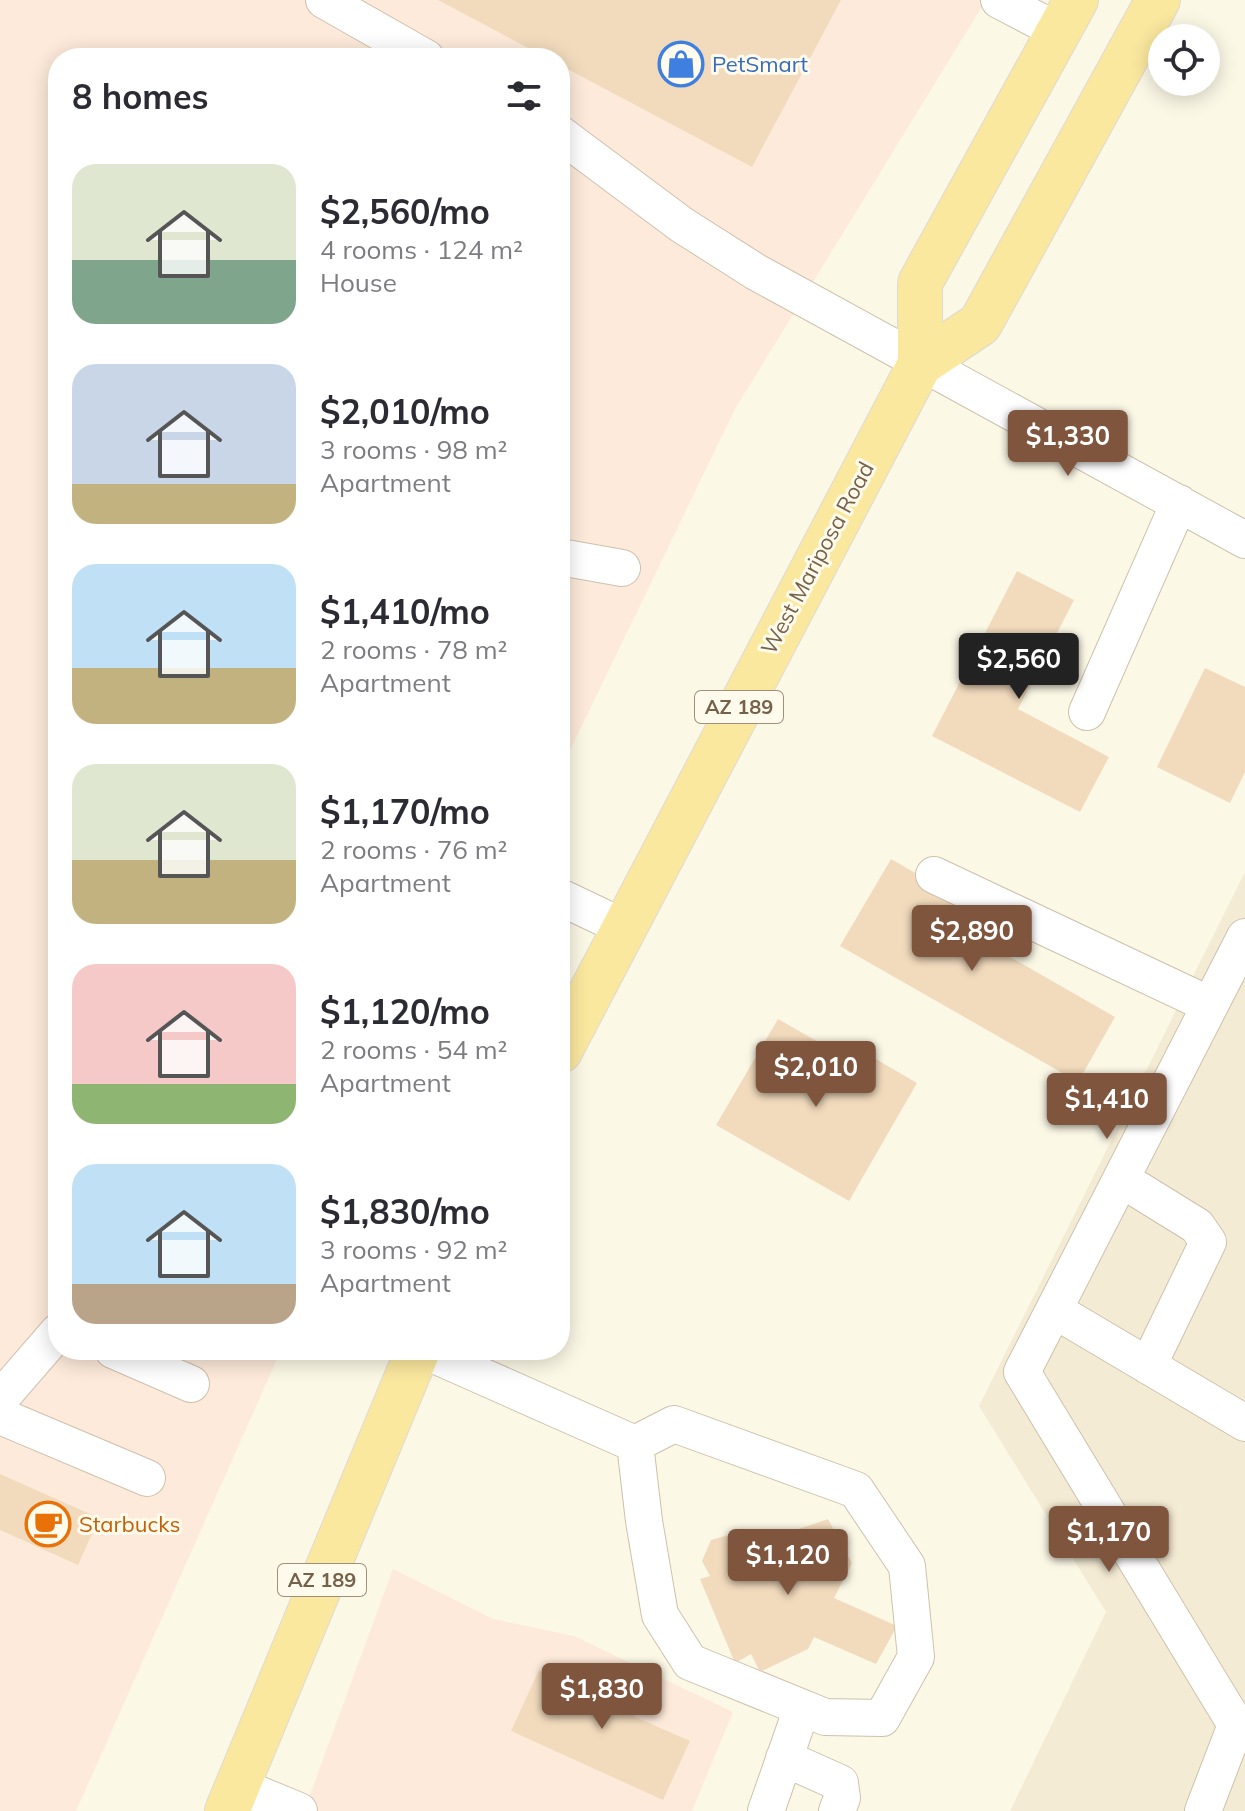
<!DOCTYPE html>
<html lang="en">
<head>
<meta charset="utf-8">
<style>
	:root { --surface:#fff; --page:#f7f7f7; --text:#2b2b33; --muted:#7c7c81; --accent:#7f553e }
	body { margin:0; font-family:Mulish,sans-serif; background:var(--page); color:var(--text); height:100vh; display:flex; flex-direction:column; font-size:30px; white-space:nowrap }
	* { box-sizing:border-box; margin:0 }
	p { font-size:26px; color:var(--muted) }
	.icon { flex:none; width:44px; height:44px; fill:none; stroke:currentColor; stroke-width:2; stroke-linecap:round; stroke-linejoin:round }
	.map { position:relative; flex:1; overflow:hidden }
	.sheet { position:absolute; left:48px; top:48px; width:522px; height:1312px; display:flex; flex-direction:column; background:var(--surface); border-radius:32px; box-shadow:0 4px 20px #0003 }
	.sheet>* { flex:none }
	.fabs { position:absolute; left:1148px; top:24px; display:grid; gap:16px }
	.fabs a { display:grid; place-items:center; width:72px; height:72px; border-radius:50%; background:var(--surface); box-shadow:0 4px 20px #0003; font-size:40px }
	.price { position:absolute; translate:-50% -68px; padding:0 18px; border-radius:8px; background:var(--accent); color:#fff; font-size:26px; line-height:52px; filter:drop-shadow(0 2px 4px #0008) }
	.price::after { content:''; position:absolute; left:50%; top:48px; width:24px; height:18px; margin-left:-12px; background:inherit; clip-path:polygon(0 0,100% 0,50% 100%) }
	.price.selected { background:#222; color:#fff }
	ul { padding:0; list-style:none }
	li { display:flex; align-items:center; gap:24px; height:200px; padding:0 24px }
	li span { display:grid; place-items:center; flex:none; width:224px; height:160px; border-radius:24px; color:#555 }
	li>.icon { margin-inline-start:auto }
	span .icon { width:96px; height:96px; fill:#fffc; stroke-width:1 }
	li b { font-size:34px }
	h2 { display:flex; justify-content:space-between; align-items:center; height:96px; padding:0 24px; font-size:34px }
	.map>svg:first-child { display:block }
	.residential { fill:#f4ebd4 }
	.commercial { fill:#fdeada }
	.building { fill:#f2dbbd }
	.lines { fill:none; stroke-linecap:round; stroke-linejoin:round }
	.minor-casing { stroke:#cec1ac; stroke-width:38 }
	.major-casing { stroke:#ded9d4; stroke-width:46 }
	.minor { stroke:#fff; stroke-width:36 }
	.major { stroke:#fbe89f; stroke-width:44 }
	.labels { text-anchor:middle; stroke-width:6; stroke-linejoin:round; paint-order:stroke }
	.shield { fill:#fffbec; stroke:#9f8f7b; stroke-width:2 }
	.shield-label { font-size:20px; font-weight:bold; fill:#76614a }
	.shop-label { font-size:22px; fill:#366cbe; stroke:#fffbec; text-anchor:start }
	.street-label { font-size:22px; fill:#76614a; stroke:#fffbec }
	.food-label { font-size:22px; fill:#c56008; stroke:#fffbec; text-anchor:start }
</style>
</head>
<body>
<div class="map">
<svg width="1245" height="1811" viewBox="0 0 1245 1811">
	<rect width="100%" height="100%" fill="#fcf8e6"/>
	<!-- residential -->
	<path class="residential" d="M 1245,872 L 1245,1811 L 1010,1811 L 1106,1612 L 979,1406 Z"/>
	<!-- commercial -->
	<path class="commercial" d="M 0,0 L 986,0 L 735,409 L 560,771 L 560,58 L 58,58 L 58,1350 L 281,1350 L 76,1811 L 0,1811 Z
		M 393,1569 L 493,1619 L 574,1636 L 733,1712 L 692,1811 L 304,1811 Z"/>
	<!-- building -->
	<path class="building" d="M 438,0 L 841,0 L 752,167 L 560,65 L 560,58 L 547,58 Z
		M 1017,571 L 1074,600 L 1018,709 L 1109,757 L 1080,812 L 932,736 Z
		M 1205,668 L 1245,687 L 1245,772 L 1230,803 L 1157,767 Z
		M 891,859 L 957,897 L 944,919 L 1115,1017 L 1078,1082 L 840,946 Z
		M 778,1019 L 862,1067 L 869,1055 L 917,1083 L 849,1201 L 716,1125 Z
		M 0,1474 L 99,1518 L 78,1565 L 0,1530 Z
		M 828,1519 L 852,1563 L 834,1598 L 897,1626 L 876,1664 L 814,1637 L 808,1649 L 760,1672 L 751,1654 L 735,1663 L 700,1579 L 710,1576 L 702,1561 L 711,1540 L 735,1533 L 741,1549 Z
		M 539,1670 L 589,1693 L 599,1673 L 643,1694 L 633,1716 L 690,1741 L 663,1800 L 511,1731 Z"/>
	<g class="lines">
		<!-- minor casing -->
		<g class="minor-casing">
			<path id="minor" d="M 324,0 L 426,58
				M 999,0 L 1058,31
				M 560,134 L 682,225 L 756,272 L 1245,540
				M 560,557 L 622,568
				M 1087,712 L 1179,503
				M 934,875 L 1210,1005
				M 560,897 L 623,927
				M 1245,937 L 1022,1372 L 1236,1725 L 1245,1731
				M 1121,1179 L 1197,1226 L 1208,1242 L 1148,1366
				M 1054,1310 L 1245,1423
				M 113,1350 L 191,1384
				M 423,1350 L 635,1444 L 644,1521 L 660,1615 L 690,1662 L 825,1717 L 882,1718 L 916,1657 L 907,1566 L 856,1490 L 674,1424 L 635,1444
				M 0,1399 L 58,1332
				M 0,1416 L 147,1478
				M 784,1758 L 840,1783 L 842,1798 L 837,1811
				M 236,1785 L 299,1811
				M 766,1811 L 802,1708
				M 1203,1811 L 1236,1725"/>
		</g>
		<!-- major casing -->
		<g class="major-casing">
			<path id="major" d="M 920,364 L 980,324 L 1158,0
				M 560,1051 L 920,364 L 920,283 L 1076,0
				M 227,1811 L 418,1350"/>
		</g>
		<!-- minor -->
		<use href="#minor" class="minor"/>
		<!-- major -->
		<use href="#major" class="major"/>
	</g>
	<!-- icons -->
	<defs>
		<g id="shop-ring" transform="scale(2.3)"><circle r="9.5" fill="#fffbec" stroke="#3f7fe0" stroke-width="1.5"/><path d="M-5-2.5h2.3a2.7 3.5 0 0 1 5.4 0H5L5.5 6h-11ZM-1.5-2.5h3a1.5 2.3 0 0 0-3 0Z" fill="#3f7fe0"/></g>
		<g id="cafe-ring" transform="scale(2.3)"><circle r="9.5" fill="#fffbec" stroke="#e8710a" stroke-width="1.5"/><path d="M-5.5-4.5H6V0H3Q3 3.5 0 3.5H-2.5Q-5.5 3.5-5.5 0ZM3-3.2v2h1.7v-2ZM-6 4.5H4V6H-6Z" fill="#e8710a"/></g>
	</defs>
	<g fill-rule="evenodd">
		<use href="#shop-ring" x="681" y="64"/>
		<use href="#cafe-ring" x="48" y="1524"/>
	</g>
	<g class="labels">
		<!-- shield labels -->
		<g class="shield">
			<rect x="695" y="691" width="88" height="32" rx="6"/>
			<rect x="278" y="1564" width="88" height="32" rx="6"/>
		</g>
		<g class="shield-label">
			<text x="739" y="714">AZ 189</text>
			<text x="322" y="1587">AZ 189</text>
		</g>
		<!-- shop labels -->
		<g class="shop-label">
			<text x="712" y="72">PetSmart</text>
		</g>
		<!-- street labels -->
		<g class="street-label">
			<text transform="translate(817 558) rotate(-62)" y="8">West Mariposa Road</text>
		</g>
		<!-- food labels -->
		<g class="food-label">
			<text x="79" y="1532">Starbucks</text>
		</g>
	</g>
</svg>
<div class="fabs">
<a><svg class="icon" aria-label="locate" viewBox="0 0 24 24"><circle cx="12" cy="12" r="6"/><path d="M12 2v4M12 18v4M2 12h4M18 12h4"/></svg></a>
</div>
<b class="price" style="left:1068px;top:478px">$1,330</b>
<b class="price selected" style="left:1019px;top:701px">$2,560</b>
<b class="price" style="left:972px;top:973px">$2,890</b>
<b class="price" style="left:816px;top:1109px">$2,010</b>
<b class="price" style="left:1107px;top:1141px">$1,410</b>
<b class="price" style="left:1109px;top:1574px">$1,170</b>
<b class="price" style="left:788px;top:1597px">$1,120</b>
<b class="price" style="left:602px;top:1731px">$1,830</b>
<section class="sheet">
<h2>8 homes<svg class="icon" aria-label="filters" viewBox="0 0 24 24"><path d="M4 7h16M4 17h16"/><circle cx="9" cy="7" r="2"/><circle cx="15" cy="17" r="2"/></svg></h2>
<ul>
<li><span style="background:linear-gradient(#dfe7d0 60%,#7fa58c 0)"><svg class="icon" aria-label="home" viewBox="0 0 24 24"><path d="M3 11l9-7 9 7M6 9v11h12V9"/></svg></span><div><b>$2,560/mo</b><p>4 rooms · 124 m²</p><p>House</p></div></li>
<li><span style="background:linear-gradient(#c9d6e8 75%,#c2b280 0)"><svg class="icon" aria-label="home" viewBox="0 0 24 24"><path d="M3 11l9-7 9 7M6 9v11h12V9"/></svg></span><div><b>$2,010/mo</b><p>3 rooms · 98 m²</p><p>Apartment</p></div></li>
<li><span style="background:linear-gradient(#bfe0f5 65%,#c2b280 0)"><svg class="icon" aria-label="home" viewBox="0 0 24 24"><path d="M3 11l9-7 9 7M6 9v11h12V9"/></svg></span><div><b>$1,410/mo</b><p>2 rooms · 78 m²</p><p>Apartment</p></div></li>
<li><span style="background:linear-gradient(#dfe7d0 60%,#c2b280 0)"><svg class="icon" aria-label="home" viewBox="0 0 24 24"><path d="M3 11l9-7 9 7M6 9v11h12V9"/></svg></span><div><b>$1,170/mo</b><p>2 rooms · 76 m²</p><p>Apartment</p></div></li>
<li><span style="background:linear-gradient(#f6c9c9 75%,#8fb573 0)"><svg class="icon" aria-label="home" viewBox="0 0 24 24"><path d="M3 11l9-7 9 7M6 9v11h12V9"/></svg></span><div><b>$1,120/mo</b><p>2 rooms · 54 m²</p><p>Apartment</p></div></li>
<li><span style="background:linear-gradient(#bfe0f5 75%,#b9a48a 0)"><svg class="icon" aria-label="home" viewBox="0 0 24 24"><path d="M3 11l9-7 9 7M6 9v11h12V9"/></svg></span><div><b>$1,830/mo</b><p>3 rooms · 92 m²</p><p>Apartment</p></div></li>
</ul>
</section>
</div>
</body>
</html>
